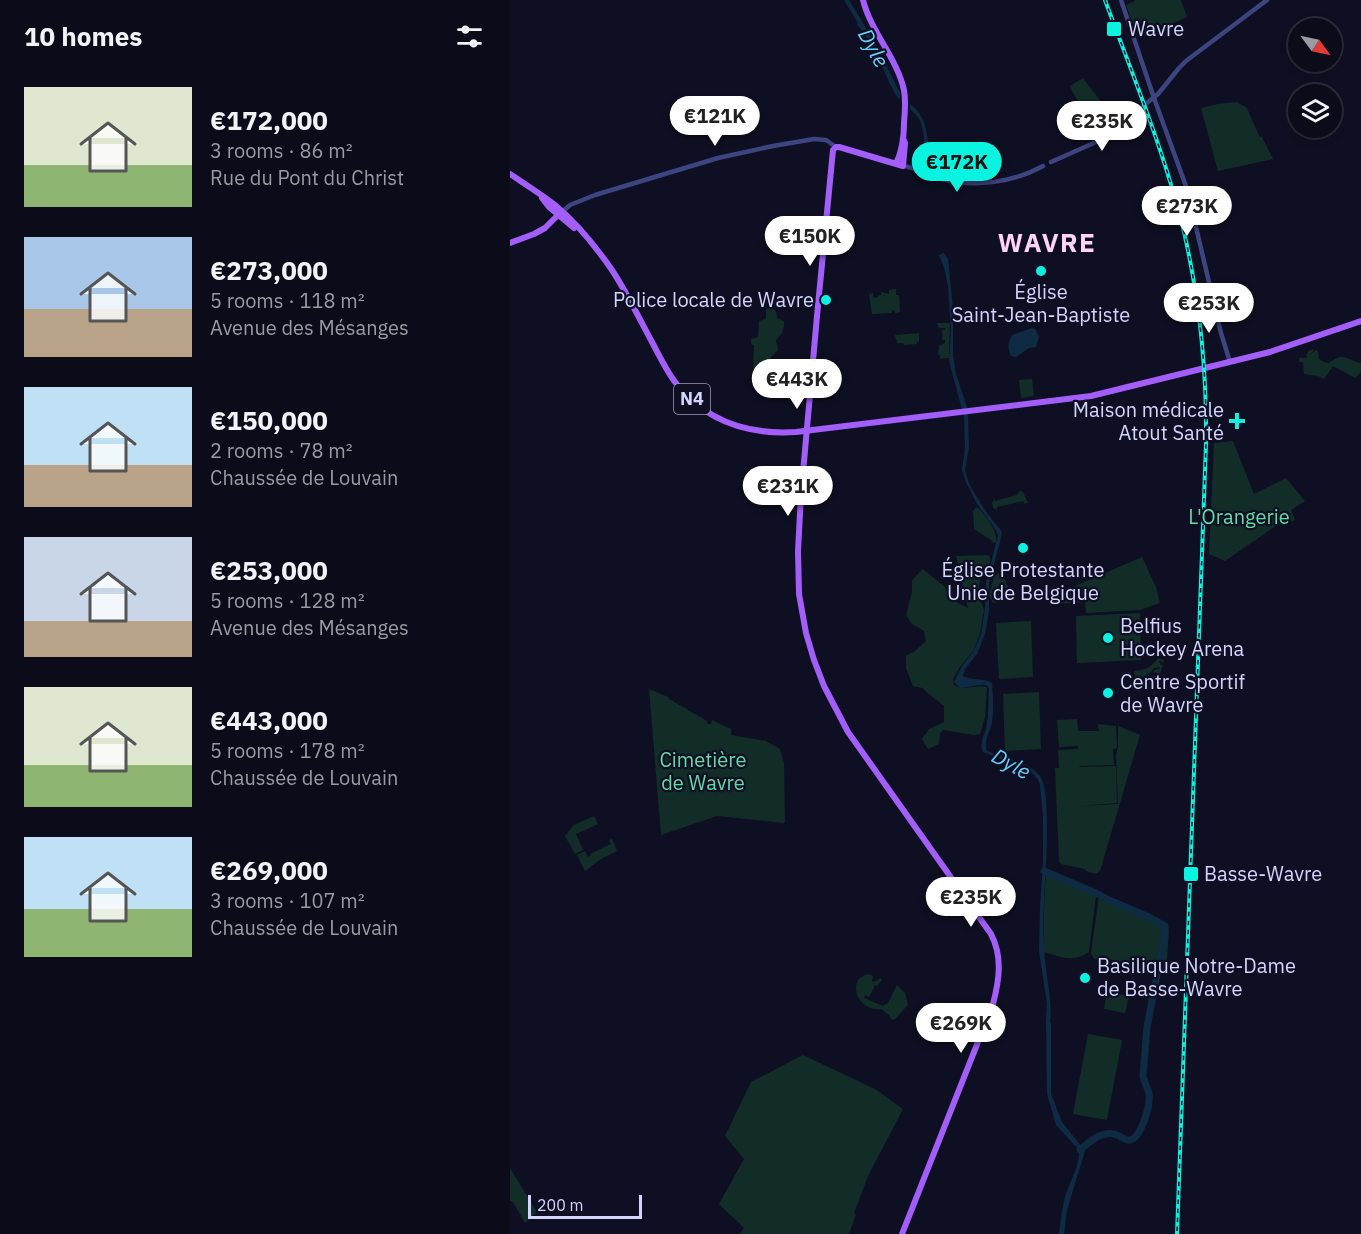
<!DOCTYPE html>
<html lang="en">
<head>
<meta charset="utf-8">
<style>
	:root { --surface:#0b0b1a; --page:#141423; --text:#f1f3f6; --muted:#9a9ba2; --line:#2b2b39; --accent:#0af2e0 }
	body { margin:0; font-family:"IBM Plex Sans",sans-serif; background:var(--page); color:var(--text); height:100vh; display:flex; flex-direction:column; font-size:22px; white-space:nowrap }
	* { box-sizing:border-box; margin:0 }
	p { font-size:20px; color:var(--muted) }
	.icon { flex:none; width:33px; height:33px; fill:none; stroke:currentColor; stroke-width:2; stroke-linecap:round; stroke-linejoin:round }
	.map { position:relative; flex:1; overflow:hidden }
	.side { display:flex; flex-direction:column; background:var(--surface); width:510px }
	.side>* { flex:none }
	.needle { width:39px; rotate:123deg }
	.buttons { position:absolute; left:778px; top:18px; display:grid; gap:12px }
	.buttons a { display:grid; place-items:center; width:54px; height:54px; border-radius:50%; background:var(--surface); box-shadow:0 3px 9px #0003,0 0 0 2px var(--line); font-size:30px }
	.scale { position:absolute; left:18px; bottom:15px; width:114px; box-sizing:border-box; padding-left:6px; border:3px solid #d3d5fd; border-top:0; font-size:16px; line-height:21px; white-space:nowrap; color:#d3d5fd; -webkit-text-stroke:4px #0f0f23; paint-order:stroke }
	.price { position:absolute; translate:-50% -51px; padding:0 14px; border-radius:21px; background:#fff; color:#222; font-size:20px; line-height:39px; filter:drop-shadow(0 2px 3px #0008) }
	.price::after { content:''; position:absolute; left:50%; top:36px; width:18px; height:14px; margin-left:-9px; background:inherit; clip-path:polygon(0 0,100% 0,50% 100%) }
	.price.current { background:var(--accent); color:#111 }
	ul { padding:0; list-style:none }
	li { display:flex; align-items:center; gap:18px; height:150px; padding:0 24px }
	li span { display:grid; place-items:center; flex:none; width:168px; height:120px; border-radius:0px; color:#555 }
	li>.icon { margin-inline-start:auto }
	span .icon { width:72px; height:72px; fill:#fffc; stroke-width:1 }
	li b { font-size:26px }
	h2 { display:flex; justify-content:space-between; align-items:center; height:72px; padding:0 24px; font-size:26px }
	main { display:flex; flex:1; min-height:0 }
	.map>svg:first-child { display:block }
	.green { fill:#122d27 }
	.water { fill:#0e2b43 }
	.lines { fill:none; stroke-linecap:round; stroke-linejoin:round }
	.river { stroke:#0e2b43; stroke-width:7 }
	.minor { stroke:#3c4580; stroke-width:4.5 }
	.major { stroke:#a35ef9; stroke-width:6 }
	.rail-casing { stroke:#0af2e0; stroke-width:4 }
	.rail { stroke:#0f0f23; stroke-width:1.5; stroke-dasharray:4.5; stroke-linecap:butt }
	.poi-dot { fill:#0af2e0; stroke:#0f0f23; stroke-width:2 }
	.labels { text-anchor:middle; stroke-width:4.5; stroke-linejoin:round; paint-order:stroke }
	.shield { fill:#0f0f23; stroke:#989abc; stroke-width:1.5 }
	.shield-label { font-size:18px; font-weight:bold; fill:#d3d5fd }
	.poi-label { font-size:20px; fill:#d3d5fd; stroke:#0f0f23; text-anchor:start }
	.park-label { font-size:20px; fill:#61dba6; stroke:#0f0f23 }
	.water-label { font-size:21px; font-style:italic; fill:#65cff9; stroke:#0f0f23 }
	.district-label { font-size:26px; font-weight:bold; letter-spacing:1.5px; fill:#fdd4f6; stroke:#0f0f23 }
</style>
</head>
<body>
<main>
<section class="side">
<h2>10 homes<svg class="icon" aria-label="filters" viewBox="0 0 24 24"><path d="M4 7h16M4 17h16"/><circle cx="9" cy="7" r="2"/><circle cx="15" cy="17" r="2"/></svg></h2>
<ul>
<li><span style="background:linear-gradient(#dfe7d0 65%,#8fb573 0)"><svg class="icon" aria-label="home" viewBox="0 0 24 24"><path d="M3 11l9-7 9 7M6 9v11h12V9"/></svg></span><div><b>€172,000</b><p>3 rooms · 86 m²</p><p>Rue du Pont du Christ</p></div></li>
<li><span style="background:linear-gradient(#a9c7e8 60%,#b9a48a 0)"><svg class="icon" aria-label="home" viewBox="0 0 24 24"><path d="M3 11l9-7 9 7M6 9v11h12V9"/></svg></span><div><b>€273,000</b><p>5 rooms · 118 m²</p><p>Avenue des Mésanges</p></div></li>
<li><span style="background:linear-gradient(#bfe0f5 65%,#b9a48a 0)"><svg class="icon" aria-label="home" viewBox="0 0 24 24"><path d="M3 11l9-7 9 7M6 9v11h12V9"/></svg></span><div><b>€150,000</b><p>2 rooms · 78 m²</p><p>Chaussée de Louvain</p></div></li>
<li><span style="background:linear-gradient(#c9d6e8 70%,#b9a48a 0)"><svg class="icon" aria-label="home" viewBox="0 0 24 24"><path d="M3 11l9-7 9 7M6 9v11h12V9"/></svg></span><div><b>€253,000</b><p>5 rooms · 128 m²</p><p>Avenue des Mésanges</p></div></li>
<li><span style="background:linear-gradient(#dfe7d0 65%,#8fb573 0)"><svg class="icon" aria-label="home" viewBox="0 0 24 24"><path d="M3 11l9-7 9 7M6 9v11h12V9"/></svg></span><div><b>€443,000</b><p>5 rooms · 178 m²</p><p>Chaussée de Louvain</p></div></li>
<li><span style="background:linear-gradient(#bfe0f5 60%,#8fb573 0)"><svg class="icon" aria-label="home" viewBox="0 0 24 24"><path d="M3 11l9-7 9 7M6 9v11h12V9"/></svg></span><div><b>€269,000</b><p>3 rooms · 107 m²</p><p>Chaussée de Louvain</p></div></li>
</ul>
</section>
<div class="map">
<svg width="851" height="1234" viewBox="0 0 851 1234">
	<rect width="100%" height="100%" fill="#0f0f23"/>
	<!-- green -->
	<path class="green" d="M 625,0 L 671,0 L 677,17 L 633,37 L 626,35 L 616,5 L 625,1 Z
		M 573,78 L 598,111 L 580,120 L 563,93 L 560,86 Z
		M 727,102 L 737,108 L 749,136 L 752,137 L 763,159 L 708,171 L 691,108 L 708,104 Z
		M 386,289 L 386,295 L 389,295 L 390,312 L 385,313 L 384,310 L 382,310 L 382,313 L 362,314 L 359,294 L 363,293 L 363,297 L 367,298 L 369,295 L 371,295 L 371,292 L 379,294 L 379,290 Z
		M 260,307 L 266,311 L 267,318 L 274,321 C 275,329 271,335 266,340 L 268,350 L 261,357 L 257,366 L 262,373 L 263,382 L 255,383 L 255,392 L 246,389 L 248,383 L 245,380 L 246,375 L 243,366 L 244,345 L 241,344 L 241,339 L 248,337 L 249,321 L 256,319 L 256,309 Z
		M 427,323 L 440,323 L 439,353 L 437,353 L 439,354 L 439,358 L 430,359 L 430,355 L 428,355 L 429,346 L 435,343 L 435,340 L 432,340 L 432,337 L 433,335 L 432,334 L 432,330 L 435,330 L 435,328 L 429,328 Z
		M 409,333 L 409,341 L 407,342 L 407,344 L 394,345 L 393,343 L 387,343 L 387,340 L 386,340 L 385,335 Z
		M 805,349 L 799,356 L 806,350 L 808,352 L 809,359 L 814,362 L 819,363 C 822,361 824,359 827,358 C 834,354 843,362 851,363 L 851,372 L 845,378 L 823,366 L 814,379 L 808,376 L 794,374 L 793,362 L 789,362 L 789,359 L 790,358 L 797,358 L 796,354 L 798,353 L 798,351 Z
		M 522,379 L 524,396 L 511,398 L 509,380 Z
		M 723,441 L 744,494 L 776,478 L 795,501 L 781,510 L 785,520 L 764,527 L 715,561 L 699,554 L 704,443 Z
		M 510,491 L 513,492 L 518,503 L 514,504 L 514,501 L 487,507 L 487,510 L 483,508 L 482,503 L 485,498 L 485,501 L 507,495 Z
		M 467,507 C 475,515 488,530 486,542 L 483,543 L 481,540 L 464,529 L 463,511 Z
		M 477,555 L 480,556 L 480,563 L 477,570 L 471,576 L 468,593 L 474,610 L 470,634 L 463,651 L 450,667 L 443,679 L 444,685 C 455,692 465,684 477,687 L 475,717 L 470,734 L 464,735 L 433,730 L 430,734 L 429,744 L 418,749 L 412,739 L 419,729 L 434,722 L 434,706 L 412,688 L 403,686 L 396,668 L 396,656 L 405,651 L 416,641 L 414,631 L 402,624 L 396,615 L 402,592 L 402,580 L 413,569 L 434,586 L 444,601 L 458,608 L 446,556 Z
		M 632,557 L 646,587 L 650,603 L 630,610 L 576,613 L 575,602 L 547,604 L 543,592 L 556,590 Z
		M 489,573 L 494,576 L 499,590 C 496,598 493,603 483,603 L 479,596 L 484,576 Z
		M 630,613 L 631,660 L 567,663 L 566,616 Z
		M 521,621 L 523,677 L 489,679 L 486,623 Z
		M 648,658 L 654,660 L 653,663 L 651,661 L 649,662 L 651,665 L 653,664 L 642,702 L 640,703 L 639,700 L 642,700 L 649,674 L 644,672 L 644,670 L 649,669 L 650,667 L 644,668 L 641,672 L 637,674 L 636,679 L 638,675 L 640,673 L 638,682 L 625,679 L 624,671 C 635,670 641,668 648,658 Z
		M 139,689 L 158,697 L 159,699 L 197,721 L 197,724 L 201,724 L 202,720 L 221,729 L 221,735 L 256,741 L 270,749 L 274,763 L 275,823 L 207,816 L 151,835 Z
		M 529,692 L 531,749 L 495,751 L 493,694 Z
		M 567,719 L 568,731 L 589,731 L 588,724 L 606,726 L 607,748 L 603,749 L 604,765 L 570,766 L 569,767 L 606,766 L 607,803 L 569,806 L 608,804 L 606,756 L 608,747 L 608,726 L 630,735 L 590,871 L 586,874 L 576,871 L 575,869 L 551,864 L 549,861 L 545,768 L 549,768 L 548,750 L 568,749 L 568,746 L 549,747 L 547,720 Z
		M 84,816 L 88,824 L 66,834 L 73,850 L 65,854 L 55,836 L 64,825 Z
		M 102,839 L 107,851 L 91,859 L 75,871 L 67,855 L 75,851 L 78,857 L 81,855 L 80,854 L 101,844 L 99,840 Z
		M 536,873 L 586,895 L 579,952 C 561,963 553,957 534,952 L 534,908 Z
		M 589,896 L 609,907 L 637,918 L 659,929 L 656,975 L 643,972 L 639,965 L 633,968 L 593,958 L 592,961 C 586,960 583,959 581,953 Z
		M 359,974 L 363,976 L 362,981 L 364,982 L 371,978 L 372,980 L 367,986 L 365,985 L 359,997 L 355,995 L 354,998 L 373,1006 L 378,1003 L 387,985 L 395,993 L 398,1005 L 384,1020 L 381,1019 L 379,1015 L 371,1009 C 347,1012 335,978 359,974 Z
		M 597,992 L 619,996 L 615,1013 L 594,1009 Z
		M 578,1034 L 612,1040 L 597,1120 L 563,1114 Z
		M 293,1055 L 365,1089 L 393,1109 L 358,1176 L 344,1213 L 346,1214 L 339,1234 L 229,1234 L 234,1228 L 209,1204 L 234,1159 L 215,1136 L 241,1082 Z
		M 0,1168 L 27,1212 L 15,1223 L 3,1202 L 0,1201 Z"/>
	<!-- water -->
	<path class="water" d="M 334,0 L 339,0 L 365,43 L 390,93 L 390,100 C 381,90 378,78 372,66 C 366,52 357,36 347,25 L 348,23 Z
		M 400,104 C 421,119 418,147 419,170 L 414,168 C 416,156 415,133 410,121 C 408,116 404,113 400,109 Z
		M 434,253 L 438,259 L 443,309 L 443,356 L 446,374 L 457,407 L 458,417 L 459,447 L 455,471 L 459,483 L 463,491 L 477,513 L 490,529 L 492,534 L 479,584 L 479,610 L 475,634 L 467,654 L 455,669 L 453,676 C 461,681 472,677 482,683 C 483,695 484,710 482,722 C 480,733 473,741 477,751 C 491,756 521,763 530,776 C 537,785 537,818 537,830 C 537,868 532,907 534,945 C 534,971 543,996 540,1022 L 541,1023 L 541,1094 L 552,1122 L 575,1151 L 557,1210 L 554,1234 L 549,1234 C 551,1220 552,1205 557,1191 C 562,1177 570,1165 569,1150 L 546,1125 L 537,1094 L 536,1022 L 537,1003 L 529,951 L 530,907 L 533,863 L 533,815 L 530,785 L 528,780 L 523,774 L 510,767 L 473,752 C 469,740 476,734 477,723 C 479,712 478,699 479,688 L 476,685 C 467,684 460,688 450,688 L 444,682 L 452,666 L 463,652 L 471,635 L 475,608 L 476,582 L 488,535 L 486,530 L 467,504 L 456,482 L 452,470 L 455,447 L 454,417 L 439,361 L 441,329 L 438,286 L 434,267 L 429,255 Z
		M 522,328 L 525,329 L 529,337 L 526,347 L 519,348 L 506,357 L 501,356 C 497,348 498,342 502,335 Z"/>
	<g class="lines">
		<!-- river -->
		<path class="river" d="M 534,871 L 586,893 L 599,900 L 639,917 L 655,926 L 655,933 L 637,1027 L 633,1076 C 634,1083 638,1088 639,1094 C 641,1104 631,1138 620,1140 C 616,1141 612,1137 607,1135 C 594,1129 580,1141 570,1150"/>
		<!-- minor -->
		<path class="minor" d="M 611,0 L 644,98 L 677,189 L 711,333 L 720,362
			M 541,162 L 586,142 L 602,131 L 648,94 L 669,68 L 676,61 L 757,0
			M 393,166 C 405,167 420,176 433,179 C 465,188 504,182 533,166
			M 53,211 L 60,205 L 85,195 L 208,158 L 263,146 L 304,139 L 316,140 L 326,147"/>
		<!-- major -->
		<path class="major" d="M 353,0 C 361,32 387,58 394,90 C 396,101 395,112 394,123 C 394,137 392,151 386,164
			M 0,174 C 15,184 31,194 45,205 C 67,223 86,247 102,270 C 117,293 129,318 142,342 C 149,355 156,370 165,382 C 195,421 238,435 286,432 L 581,396 L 760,352 L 851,321
			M 32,198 L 39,207 L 64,228
			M 0,243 L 24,234 L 35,228 L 50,213
			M 392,1234 L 483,1004 C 489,981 493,957 481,934 L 338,732 L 314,686 L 304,660 L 296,633 L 289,594 L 288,551 L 291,495 L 307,316 L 323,150 L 326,147 L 329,147 L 393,166 L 395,143 L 393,138"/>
		<!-- rail casing -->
		<g class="rail-casing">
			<path id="rail" d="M 595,0 C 623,76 655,153 674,232 C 690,302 697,373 696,444 L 667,1234"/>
		</g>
		<!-- rail -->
		<use href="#rail" class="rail"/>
	</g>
	<!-- markers -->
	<g class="poi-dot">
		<rect x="596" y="21" width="16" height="16" rx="3"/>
		<circle cx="531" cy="271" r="6"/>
		<circle cx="316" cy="300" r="6"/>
		<path d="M724 412h6v6h6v6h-6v6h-6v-6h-6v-6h6z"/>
		<circle cx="513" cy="548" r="6"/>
		<circle cx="598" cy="638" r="6"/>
		<circle cx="598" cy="693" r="6"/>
		<rect x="673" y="866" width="16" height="16" rx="3"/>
		<circle cx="575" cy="978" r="6"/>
	</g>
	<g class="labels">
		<!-- shield labels -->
		<rect class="shield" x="164" y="384" width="36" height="30" rx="4.5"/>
		<g class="shield-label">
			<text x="182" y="405">N4</text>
		</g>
		<!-- poi labels -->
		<g class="poi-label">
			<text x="618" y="36">Wavre</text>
			<text x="531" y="299" text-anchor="middle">Église<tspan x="531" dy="23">Saint-Jean-Baptiste</tspan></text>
			<text x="304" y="307" text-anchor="end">Police locale de Wavre</text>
			<text x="714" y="417" text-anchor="end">Maison médicale<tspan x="714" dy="23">Atout Santé</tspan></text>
			<text x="513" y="577" text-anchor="middle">Église Protestante<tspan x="513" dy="23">Unie de Belgique</tspan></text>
			<text x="610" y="633">Belfius<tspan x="610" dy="23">Hockey Arena</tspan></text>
			<text x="610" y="689">Centre Sportif<tspan x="610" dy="23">de Wavre</tspan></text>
			<text x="694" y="881">Basse-Wavre</text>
			<text x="587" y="973">Basilique Notre-Dame<tspan x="587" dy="23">de Basse-Wavre</tspan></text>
		</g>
		<!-- park labels -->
		<g class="park-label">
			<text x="729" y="524">L'Orangerie</text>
			<text x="193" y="767">Cimetière<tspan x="193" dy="23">de Wavre</tspan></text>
		</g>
		<!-- water labels -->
		<g class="water-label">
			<text transform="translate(363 48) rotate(61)" y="7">Dyle</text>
			<text transform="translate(501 764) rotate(29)" y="7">Dyle</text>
		</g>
		<!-- district labels -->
		<g class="district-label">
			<text x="537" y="252">WAVRE</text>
		</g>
	</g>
</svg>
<div class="buttons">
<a><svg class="needle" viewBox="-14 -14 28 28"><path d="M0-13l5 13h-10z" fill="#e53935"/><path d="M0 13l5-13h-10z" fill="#9a9ba2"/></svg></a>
<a><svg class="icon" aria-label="layers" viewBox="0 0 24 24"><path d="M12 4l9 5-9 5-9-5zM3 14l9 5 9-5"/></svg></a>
</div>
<div class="scale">200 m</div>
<b class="price" style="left:205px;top:147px">€121K</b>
<b class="price" style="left:592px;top:152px">€235K</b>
<b class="price current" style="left:447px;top:193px">€172K</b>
<b class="price" style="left:677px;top:237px">€273K</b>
<b class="price" style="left:300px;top:267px">€150K</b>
<b class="price" style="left:699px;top:334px">€253K</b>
<b class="price" style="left:287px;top:410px">€443K</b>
<b class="price" style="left:278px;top:517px">€231K</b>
<b class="price" style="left:461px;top:928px">€235K</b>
<b class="price" style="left:451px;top:1054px">€269K</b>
</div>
</main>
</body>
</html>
